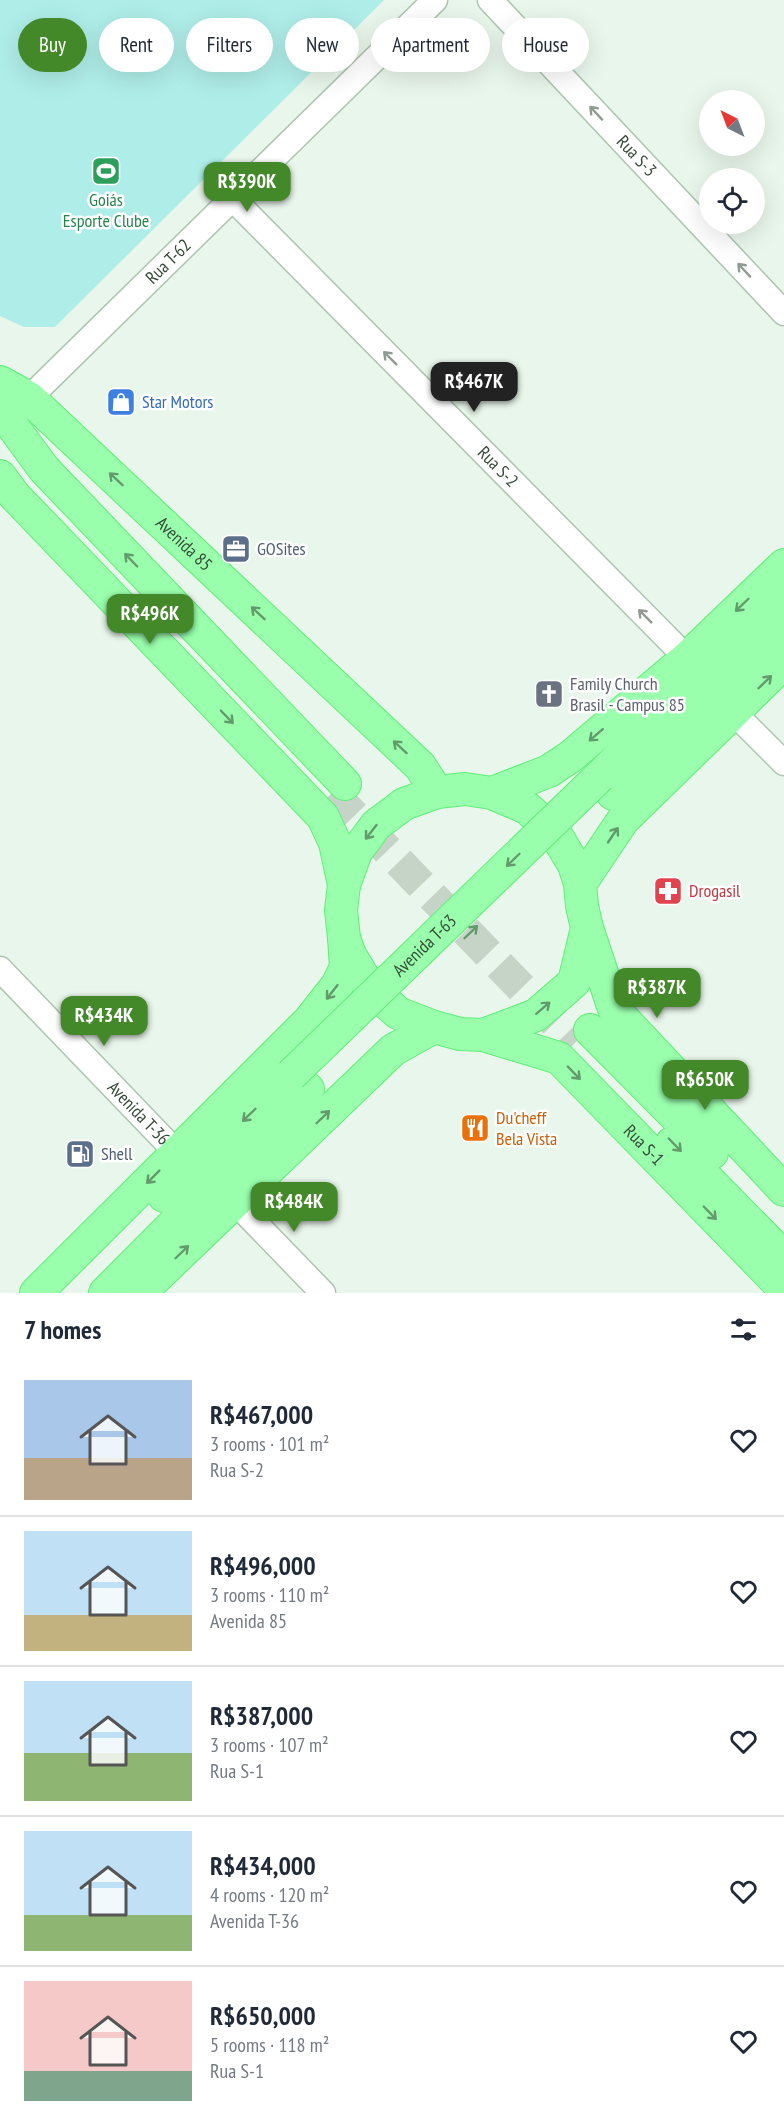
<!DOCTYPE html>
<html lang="en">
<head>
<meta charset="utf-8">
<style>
	:root { --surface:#fff; --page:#f2f2f3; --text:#1f2937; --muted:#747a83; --line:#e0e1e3; --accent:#438929 }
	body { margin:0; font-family:"PT Sans Narrow",sans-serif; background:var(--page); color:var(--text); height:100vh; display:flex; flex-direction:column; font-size:22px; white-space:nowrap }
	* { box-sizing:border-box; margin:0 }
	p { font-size:20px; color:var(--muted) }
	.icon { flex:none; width:33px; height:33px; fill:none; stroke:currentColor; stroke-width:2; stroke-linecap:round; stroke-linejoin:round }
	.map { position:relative; height:1293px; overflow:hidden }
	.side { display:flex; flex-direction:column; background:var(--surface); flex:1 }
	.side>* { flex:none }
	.hud { position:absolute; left:18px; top:18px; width:748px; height:54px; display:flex; gap:12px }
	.needle { width:39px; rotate:318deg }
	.fabs { position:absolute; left:699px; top:90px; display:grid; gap:12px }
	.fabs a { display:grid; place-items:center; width:66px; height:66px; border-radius:50%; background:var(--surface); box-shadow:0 6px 24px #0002; font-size:30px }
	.price { position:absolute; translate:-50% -51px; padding:0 14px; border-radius:12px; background:var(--accent); color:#fff; font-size:20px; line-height:39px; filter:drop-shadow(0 2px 3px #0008) }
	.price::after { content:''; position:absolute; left:50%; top:36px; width:18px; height:14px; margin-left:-9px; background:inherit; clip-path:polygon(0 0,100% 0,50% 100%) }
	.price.active { background:#222; color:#fff }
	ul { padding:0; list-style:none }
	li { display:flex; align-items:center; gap:18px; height:150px; padding:0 24px }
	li+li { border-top:2px solid var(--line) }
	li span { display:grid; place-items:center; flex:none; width:168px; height:120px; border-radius:0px; color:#555 }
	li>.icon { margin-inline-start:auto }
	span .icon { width:72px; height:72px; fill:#fffc; stroke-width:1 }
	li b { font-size:26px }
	h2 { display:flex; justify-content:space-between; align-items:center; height:72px; padding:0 24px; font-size:26px }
	.tag { padding:0 21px; border-radius:27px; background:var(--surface); box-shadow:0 6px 24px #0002; font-size:21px; line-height:54px }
	.tag.active { background:var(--accent); color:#fff }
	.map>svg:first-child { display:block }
	.green { fill:#afede8 }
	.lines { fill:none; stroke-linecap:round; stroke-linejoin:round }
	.major-tunnel { stroke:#c5d4c7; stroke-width:32; stroke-dasharray:32 16; stroke-linecap:butt }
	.minor-casing { stroke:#adc5b1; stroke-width:27 }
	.major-casing { stroke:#5eef77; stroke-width:34 }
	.minor { stroke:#fff; stroke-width:24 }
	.major { stroke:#99ffac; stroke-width:32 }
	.major-bridge-casing { stroke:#5eef77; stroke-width:34; stroke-linecap:butt }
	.major-bridge { stroke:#99ffac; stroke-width:32 }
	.oneway { stroke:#909b92 }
	.oneway2 { stroke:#639b6c }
	.labels { text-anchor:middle; stroke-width:5; stroke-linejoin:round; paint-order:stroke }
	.street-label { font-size:18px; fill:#364a38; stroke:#fff }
	.leisure-label { font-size:18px; fill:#27864d; stroke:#fff }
	.shop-label { font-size:18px; fill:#366cbe; stroke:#fff; text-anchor:start }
	.service-label { font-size:18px; fill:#4e5e75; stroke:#fff; text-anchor:start }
	.worship-label { font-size:18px; fill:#5b616d; stroke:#fff; text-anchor:start }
	.health-label { font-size:18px; fill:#be3a42; stroke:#fff; text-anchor:start }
	.food-label { font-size:18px; fill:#c56008; stroke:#fff; text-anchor:start }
</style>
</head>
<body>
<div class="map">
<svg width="784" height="1293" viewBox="0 0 784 1293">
	<rect width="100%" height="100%" fill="#e9f6eb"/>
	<!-- green -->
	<path class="green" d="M 0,0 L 384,0 L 55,327 L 24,327 L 0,316 Z"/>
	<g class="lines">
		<!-- major-tunnel -->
		<path class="major-tunnel" d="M 332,793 L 575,1043"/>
		<!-- minor casing -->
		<g class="minor-casing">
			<g id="minor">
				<path id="s1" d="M 490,0 L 784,313"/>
				<path id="s2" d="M 232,198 L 687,658"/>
				<path id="s3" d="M 29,398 L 435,0"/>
				<path d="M 733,712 L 784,763"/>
				<path id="s4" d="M 0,969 L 177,1153"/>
				<path d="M 234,1201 L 323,1293"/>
			</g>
		</g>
		<!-- major casing -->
		<g class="major-casing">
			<g id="major">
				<path id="s5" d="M 0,382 L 29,398 L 420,766 L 437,792"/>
				<path d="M 0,409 L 44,469 L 345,784"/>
				<path d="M 0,476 L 14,495 L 323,817 L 335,843 L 344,885"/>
				<path d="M 600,776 L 784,595"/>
				<path d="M 465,789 L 492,793 L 527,808 L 555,833 L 574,865 L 580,884 L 582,906 L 587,928 L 574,982 L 536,1015 L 483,1035 L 460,1034 L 434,1027 L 398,1013 L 370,988 L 350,955 L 344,938 L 341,910 L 344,885 L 356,852 L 376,825 L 404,804 L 437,792 Z"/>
				<path d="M 492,793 L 549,771 L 570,757 L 687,658 L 784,565"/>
				<path d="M 613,794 L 784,631"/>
				<path d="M 580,884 L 623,820 L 784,663"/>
				<path d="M 587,928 L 614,1009 L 784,1190"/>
				<path d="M 590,1030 L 712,1153"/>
				<path id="s6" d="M 483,1035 L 559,1058 L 784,1289"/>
				<path d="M 672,1143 L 784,1257"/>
				<path d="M 164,1196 L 291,1075"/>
				<path d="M 36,1293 L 309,1021 L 338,984 L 346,967 L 344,938"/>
				<path d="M 105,1293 L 308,1089"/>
				<path d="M 140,1293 L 393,1050 L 434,1027"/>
			</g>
		</g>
		<!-- minor -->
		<use href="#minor" class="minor"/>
		<!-- major -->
		<use href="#major" class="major"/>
		<!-- major-bridge casing -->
		<g class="major-bridge-casing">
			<g id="major-bridge">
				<path id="s7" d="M 291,1075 L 600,776"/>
			</g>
		</g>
		<!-- major-bridge -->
		<use href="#major-bridge" class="major-bridge"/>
	</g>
	<!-- one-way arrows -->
	<defs><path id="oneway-shaft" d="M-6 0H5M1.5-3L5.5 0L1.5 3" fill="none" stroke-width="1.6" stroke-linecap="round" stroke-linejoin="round" transform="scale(1.5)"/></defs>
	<g class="oneway">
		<use href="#oneway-shaft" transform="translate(596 113) rotate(-133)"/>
		<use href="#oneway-shaft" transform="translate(744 270) rotate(-133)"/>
		<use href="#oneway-shaft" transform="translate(390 358) rotate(-135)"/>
		<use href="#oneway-shaft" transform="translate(645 616) rotate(-135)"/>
	</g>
	<g class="oneway2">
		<use href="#oneway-shaft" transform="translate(116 479) rotate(-137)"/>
		<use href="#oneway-shaft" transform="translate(131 560) rotate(-134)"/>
		<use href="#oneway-shaft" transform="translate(742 605) rotate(136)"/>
		<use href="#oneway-shaft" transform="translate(258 613) rotate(-137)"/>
		<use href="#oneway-shaft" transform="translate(765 682) rotate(-44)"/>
		<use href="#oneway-shaft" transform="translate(227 717) rotate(46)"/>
		<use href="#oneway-shaft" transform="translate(596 735) rotate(139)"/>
		<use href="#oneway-shaft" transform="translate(400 747) rotate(-137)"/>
		<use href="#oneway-shaft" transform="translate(371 832) rotate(128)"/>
		<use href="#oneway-shaft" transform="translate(613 835) rotate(-56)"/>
		<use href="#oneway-shaft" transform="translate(513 860) rotate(136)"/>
		<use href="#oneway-shaft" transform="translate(471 932) rotate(-44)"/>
		<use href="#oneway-shaft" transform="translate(332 992) rotate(128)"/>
		<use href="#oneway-shaft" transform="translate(543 1008) rotate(-41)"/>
		<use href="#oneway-shaft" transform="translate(574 1073) rotate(46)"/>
		<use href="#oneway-shaft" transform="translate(249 1115) rotate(136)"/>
		<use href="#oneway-shaft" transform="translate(323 1117) rotate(-44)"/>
		<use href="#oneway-shaft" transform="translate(675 1145) rotate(46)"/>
		<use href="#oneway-shaft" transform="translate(153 1177) rotate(135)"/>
		<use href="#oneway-shaft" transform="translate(710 1213) rotate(46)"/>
		<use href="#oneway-shaft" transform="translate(182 1252) rotate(-44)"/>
	</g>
	<!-- icons -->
	<defs>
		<g id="stadium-square" transform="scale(1.5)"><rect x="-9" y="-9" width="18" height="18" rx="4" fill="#2e9e5b" stroke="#fff"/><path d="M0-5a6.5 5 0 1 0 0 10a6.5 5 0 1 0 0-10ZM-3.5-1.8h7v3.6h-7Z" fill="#fff"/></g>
		<g id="shop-square" transform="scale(1.5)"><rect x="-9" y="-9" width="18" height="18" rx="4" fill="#3f7fe0" stroke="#fff"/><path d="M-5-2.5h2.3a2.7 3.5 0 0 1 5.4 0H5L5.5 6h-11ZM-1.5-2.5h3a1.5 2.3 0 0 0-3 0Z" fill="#fff"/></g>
		<g id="office-square" transform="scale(1.5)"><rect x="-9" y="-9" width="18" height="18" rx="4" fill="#5c6f8a" stroke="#fff"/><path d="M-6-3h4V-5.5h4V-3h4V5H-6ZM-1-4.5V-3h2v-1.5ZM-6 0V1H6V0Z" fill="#fff"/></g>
		<g id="church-square" transform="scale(1.5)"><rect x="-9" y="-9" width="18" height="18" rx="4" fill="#6b7280" stroke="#fff"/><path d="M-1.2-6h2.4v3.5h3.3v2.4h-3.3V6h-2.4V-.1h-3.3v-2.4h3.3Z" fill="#fff"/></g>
		<g id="pharmacy-square" transform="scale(1.5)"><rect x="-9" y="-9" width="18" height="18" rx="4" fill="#e0444e" stroke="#fff"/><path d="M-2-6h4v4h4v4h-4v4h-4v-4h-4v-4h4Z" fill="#fff"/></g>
		<g id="restaurant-square" transform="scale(1.5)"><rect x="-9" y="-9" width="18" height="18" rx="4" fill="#e8710a" stroke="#fff"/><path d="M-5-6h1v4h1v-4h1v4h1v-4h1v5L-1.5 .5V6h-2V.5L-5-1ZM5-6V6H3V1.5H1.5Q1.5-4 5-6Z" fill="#fff"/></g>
		<g id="fuel-square" transform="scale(1.5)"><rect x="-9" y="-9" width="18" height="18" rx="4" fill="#5c6f8a" stroke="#fff"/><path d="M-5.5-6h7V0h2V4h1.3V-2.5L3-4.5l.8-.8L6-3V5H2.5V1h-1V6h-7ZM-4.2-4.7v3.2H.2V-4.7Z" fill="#fff"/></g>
	</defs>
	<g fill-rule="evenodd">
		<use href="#stadium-square" x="106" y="171"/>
		<use href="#shop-square" x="121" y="402"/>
		<use href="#office-square" x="236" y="549"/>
		<use href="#church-square" x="549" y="694"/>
		<use href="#pharmacy-square" x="668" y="891"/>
		<use href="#restaurant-square" x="475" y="1128"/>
		<use href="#fuel-square" x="80" y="1154"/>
	</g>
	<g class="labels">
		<!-- street labels -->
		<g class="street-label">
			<text dy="6" stroke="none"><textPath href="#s1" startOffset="214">Rua S-3</textPath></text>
			<text dy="6" stroke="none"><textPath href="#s3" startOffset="195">Rua T-62</textPath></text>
			<text dy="6" stroke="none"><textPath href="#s2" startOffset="378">Rua S-2</textPath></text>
			<text dy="6" stroke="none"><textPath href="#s5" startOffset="246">Avenida 85</textPath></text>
			<text dy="6" stroke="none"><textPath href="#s7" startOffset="186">Avenida T-63</textPath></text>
			<text dy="6" stroke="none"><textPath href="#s4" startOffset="200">Avenida T-36</textPath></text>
			<text dy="6" stroke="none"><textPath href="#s6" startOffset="201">Rua S-1</textPath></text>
		</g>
		<!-- leisure labels -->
		<g class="leisure-label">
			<text x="106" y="206">Goiás<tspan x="106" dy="21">Esporte Clube</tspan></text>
		</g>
		<!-- shop labels -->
		<g class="shop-label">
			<text x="142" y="408">Star Motors</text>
		</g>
		<!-- service labels -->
		<g class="service-label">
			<text x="257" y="555">GOSites</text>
			<text x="101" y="1160">Shell</text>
		</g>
		<!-- worship labels -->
		<g class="worship-label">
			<text x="570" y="690">Family Church<tspan x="570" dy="21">Brasil - Campus 85</tspan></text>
		</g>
		<!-- health labels -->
		<g class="health-label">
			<text x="689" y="897">Drogasil</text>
		</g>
		<!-- food labels -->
		<g class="food-label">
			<text x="496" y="1124">Du'cheff<tspan x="496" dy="21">Bela Vista</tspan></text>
		</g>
	</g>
</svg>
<div class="fabs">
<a><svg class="needle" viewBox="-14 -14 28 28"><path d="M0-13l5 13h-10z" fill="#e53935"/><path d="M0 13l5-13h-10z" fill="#747a83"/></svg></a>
<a><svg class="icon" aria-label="locate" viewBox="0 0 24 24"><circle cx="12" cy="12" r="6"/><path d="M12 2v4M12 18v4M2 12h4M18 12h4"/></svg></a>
</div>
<b class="price" style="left:247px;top:213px">R$390K</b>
<b class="price active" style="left:474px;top:413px">R$467K</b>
<b class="price" style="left:150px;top:645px">R$496K</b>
<b class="price" style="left:657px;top:1019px">R$387K</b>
<b class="price" style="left:104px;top:1047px">R$434K</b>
<b class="price" style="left:705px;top:1111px">R$650K</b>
<b class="price" style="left:294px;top:1233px">R$484K</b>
<div class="hud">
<a class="tag active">Buy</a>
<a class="tag">Rent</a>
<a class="tag">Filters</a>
<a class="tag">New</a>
<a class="tag">Apartment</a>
<a class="tag">House</a>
</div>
</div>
<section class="side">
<h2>7 homes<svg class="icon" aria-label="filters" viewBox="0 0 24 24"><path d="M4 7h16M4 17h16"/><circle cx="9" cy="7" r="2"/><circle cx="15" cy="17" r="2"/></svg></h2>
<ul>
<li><span style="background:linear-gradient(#a9c7e8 65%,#b9a48a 0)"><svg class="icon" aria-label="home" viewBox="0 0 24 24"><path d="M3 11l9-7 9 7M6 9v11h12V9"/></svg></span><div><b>R$467,000</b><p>3 rooms · 101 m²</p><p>Rua S-2</p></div><svg class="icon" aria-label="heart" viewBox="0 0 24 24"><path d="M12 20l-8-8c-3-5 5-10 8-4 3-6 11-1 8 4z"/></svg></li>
<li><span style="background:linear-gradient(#bfe0f5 70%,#c2b280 0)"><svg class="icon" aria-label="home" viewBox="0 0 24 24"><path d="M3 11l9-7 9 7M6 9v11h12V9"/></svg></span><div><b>R$496,000</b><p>3 rooms · 110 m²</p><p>Avenida 85</p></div><svg class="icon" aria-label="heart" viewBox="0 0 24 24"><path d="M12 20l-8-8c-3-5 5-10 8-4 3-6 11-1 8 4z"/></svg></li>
<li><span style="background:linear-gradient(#bfe0f5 60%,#8fb573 0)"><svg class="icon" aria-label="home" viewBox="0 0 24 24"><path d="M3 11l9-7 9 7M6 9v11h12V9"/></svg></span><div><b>R$387,000</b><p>3 rooms · 107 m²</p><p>Rua S-1</p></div><svg class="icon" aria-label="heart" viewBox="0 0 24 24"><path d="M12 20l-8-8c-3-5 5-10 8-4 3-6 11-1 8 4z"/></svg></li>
<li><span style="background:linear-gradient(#bfe0f5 70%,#8fb573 0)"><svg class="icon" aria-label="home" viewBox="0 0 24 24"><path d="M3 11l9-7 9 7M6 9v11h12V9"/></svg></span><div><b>R$434,000</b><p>4 rooms · 120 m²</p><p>Avenida T-36</p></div><svg class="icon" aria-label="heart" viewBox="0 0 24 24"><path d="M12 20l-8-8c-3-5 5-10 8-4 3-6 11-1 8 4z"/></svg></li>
<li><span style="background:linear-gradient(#f6c9c9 75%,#7fa58c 0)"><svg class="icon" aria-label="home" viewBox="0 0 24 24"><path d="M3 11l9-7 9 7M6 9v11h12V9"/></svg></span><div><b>R$650,000</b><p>5 rooms · 118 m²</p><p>Rua S-1</p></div><svg class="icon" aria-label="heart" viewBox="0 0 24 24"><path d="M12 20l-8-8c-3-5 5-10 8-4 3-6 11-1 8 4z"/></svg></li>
</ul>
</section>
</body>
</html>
